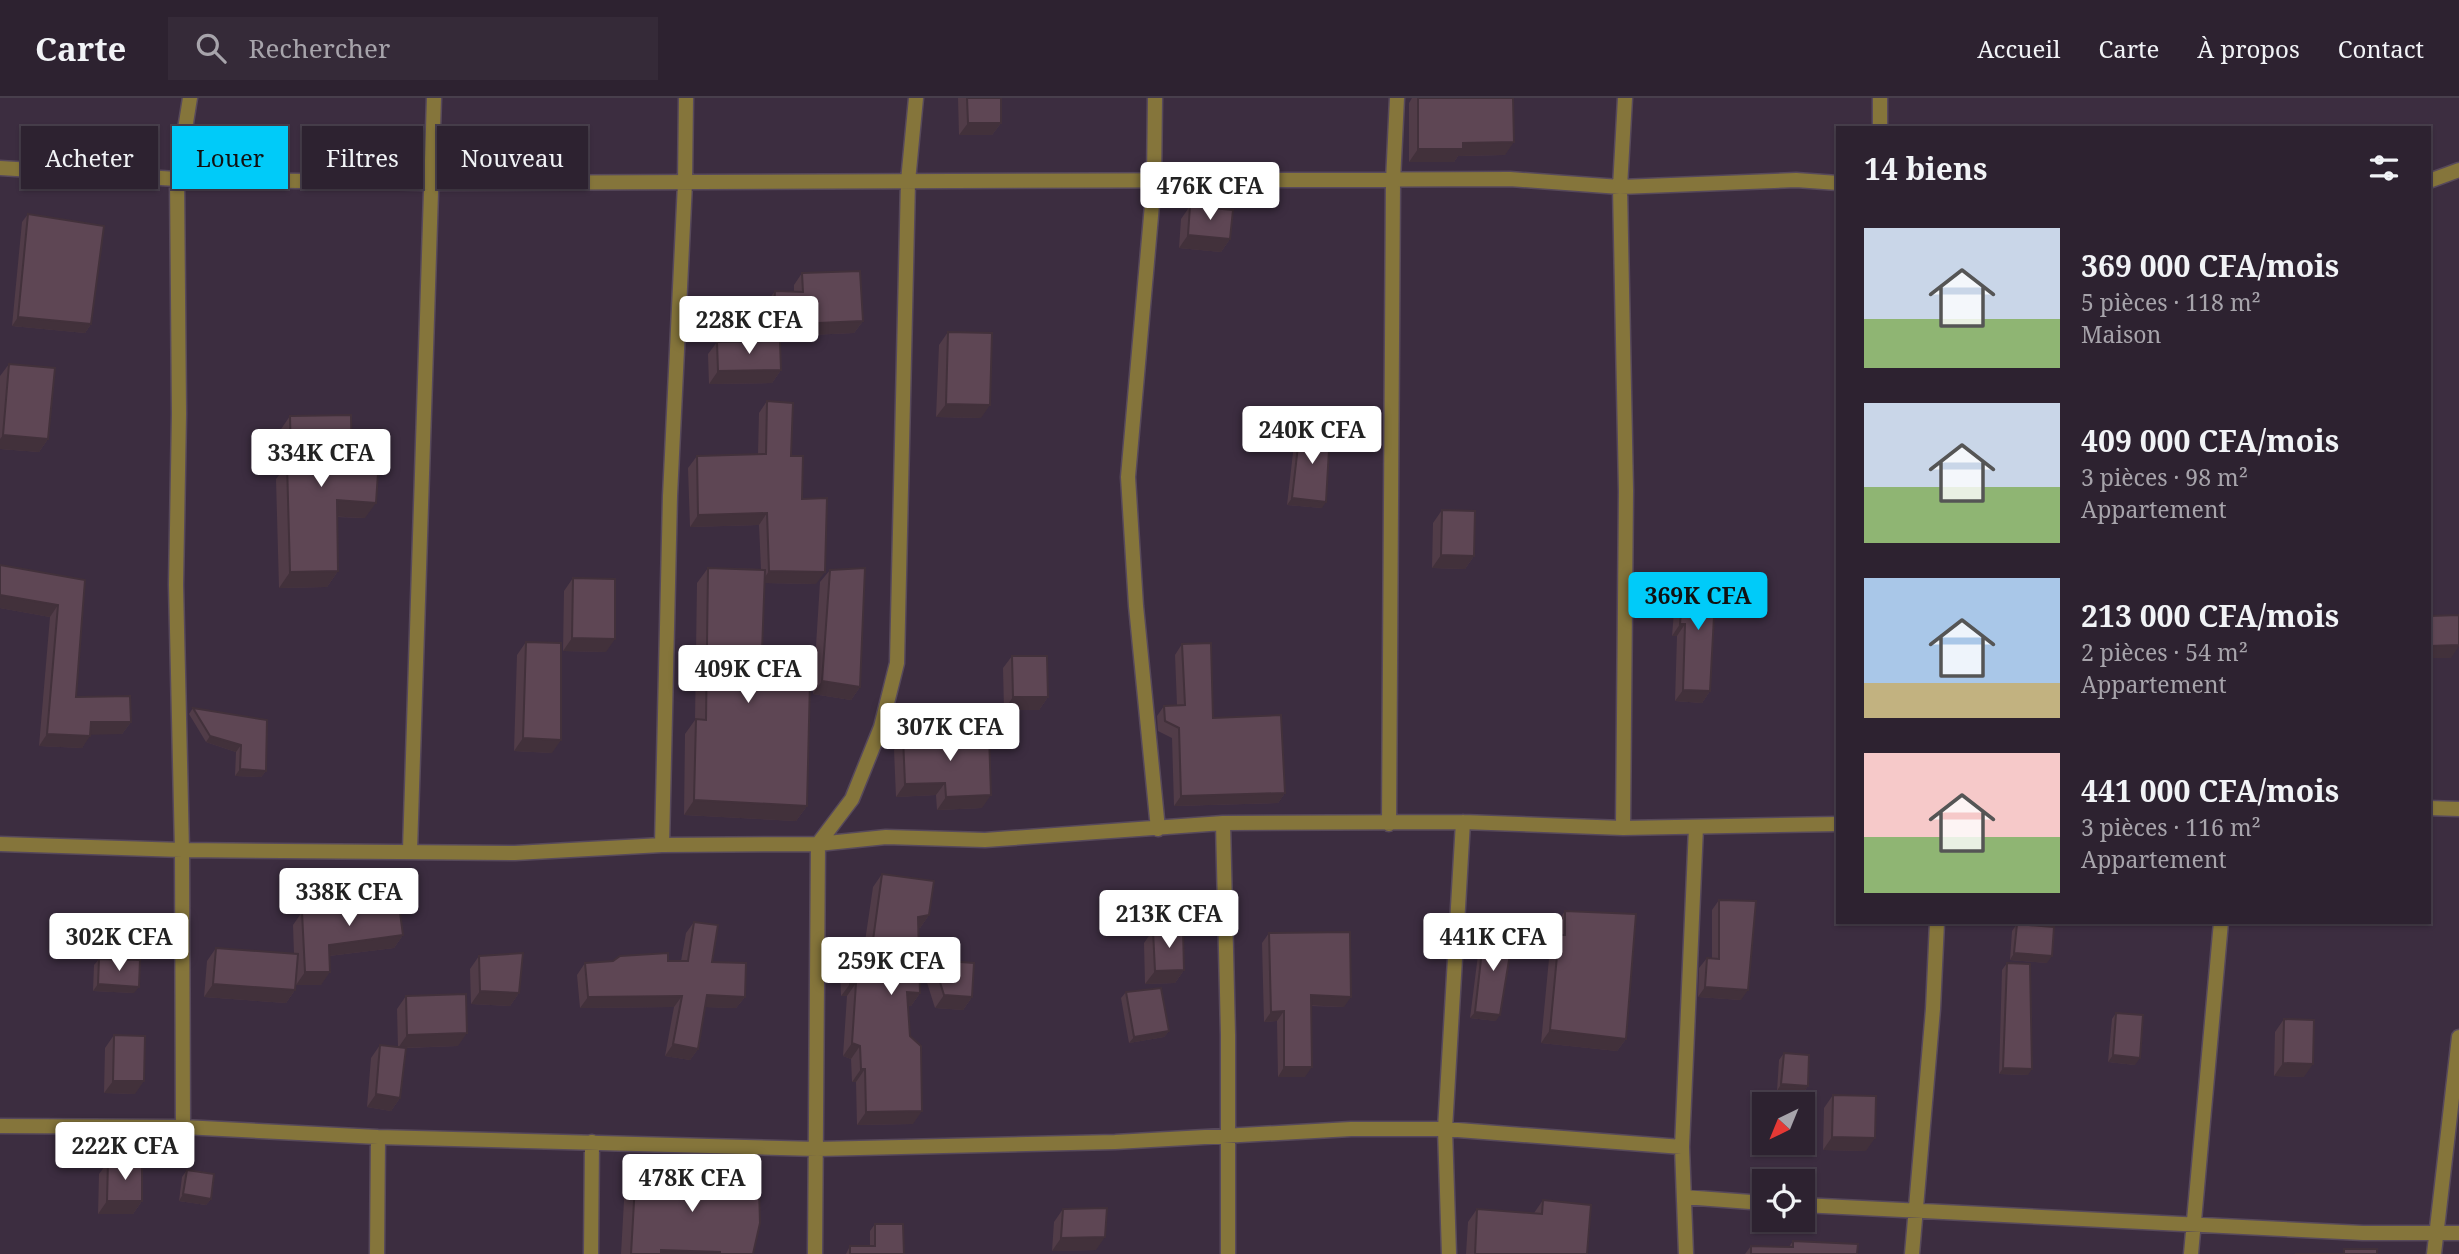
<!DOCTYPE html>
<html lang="fr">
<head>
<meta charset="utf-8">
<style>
	:root { --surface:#2d2230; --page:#352a38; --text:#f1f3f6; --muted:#a7a4ab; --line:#483f4c; --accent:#00cbf9 }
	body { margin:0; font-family:"Noto Serif",serif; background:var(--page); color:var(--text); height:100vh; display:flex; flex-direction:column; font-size:26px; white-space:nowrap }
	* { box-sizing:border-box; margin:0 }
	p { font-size:23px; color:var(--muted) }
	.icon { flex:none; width:38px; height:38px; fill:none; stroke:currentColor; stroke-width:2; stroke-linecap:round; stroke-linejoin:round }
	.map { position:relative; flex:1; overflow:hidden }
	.drawer { position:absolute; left:1836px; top:28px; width:595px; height:798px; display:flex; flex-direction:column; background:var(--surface); border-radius:0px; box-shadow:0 2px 5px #0004,0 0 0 2px var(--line) }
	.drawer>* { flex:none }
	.top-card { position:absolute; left:21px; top:28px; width:665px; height:63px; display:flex; gap:14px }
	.needle { width:46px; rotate:223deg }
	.tools { position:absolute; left:1752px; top:994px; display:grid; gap:14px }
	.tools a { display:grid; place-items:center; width:63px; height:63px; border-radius:0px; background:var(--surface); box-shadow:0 2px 5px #0004,0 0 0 2px var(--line); font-size:35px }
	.price { position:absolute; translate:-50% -60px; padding:0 16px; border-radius:7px; background:#fff; color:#222; font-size:23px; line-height:46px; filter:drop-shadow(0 2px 4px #0008) }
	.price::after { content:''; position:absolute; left:50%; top:42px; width:21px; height:16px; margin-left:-10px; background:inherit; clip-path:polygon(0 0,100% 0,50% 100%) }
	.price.active { background:var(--accent); color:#111 }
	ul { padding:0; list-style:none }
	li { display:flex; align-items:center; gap:21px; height:175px; padding:0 28px }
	li span { display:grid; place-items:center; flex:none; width:196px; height:140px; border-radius:0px; color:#555 }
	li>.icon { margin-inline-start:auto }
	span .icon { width:84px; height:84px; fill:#fffc; stroke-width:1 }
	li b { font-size:30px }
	h2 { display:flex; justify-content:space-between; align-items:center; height:84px; padding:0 28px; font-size:30px }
	.chip { padding:0 24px; border-radius:0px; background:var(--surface); box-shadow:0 2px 5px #0004,0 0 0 2px var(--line); font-size:24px; line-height:63px }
	.chip.active { background:var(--accent); color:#111 }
	header { display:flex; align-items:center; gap:42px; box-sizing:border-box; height:98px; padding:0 35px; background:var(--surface); border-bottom:2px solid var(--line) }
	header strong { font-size:33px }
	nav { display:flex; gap:38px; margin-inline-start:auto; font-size:24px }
	.search { width:490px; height:63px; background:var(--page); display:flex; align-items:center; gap:18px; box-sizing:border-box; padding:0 24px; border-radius:0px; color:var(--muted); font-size:26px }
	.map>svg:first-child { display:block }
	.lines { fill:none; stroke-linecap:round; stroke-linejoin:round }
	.street-casing { stroke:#57495b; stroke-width:17 }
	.street { stroke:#85753b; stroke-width:14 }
	.wall { fill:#513c48 }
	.shaded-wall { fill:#42313b }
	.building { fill:#5e4654; stroke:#42313b; stroke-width:2 }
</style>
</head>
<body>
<header>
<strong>Carte</strong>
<div class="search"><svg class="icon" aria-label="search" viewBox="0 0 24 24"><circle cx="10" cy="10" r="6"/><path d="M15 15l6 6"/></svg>Rechercher</div>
<nav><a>Accueil</a><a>Carte</a><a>À propos</a><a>Contact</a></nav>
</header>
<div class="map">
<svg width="2459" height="1156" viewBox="0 0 2459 1156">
	<rect width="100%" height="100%" fill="#3c2d40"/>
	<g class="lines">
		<!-- street casing -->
		<g class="street-casing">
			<path id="street" d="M 1155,0 L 1154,84 L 1128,379 L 1136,508 L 1158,731
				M 1880,0 L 1880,30
				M 0,70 L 177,81 L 430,85 L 1510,81 L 1620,89 L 1796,82 L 1838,85
				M 2429,83 L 2459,72
				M 2429,710 L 2459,711
				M 1223,725 L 1228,937 L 1228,1156
				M 1389,726 L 1393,83 L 1397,0
				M 1623,730 L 1626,393 L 1620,89 L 1625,0
				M 0,746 L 182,752 L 515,755 L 662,747 L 818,746 L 886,739 L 985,742 L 1223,725 L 1463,724 L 1623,730 L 1838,726
				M 662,747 L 670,398 L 685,85 L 686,0
				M 410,752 L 434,0
				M 0,1028 L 183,1029 L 378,1039 L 817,1051 L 1115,1044 L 1351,1031 L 1445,1031 L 1682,1049
				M 183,1029 L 182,752 L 176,487 L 179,316 L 177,81 L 190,0
				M 1684,1099 L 1764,1105
				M 1802,1107 L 2363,1135 L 2459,1135
				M 377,1156 L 378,1039
				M 591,1156 L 592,1044
				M 815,1156 L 818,746 L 852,701 L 881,629 L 897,565 L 908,83 L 916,0
				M 1449,1156 L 1445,1031 L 1463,724
				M 1686,1156 L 1682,1049 L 1696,729
				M 1912,1156 L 1933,911 L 1937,824
				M 2191,1156 L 2221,824
				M 2434,1156 L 2459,939"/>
		</g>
		<!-- street -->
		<use href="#street" class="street"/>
	</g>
	<!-- wall -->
	<path class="wall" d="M 958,0 L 1001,0 L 1001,25 L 992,37 L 959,37 Z
		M 1412,0 L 1513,0 L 1505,57 L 1458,58 L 1454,64 L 1409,64 L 1409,5 Z
		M 1190,108 L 1230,141 L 1221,154 L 1179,150 L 1181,121 Z
		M 28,116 L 91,226 L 85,235 L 12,228 L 22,124 Z
		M 802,175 L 863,223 L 854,235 L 765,239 L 767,204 L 775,193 L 794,194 L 794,187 Z
		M 948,234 L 981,320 L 936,319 L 939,247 Z
		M 717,244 L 781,272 L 772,285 L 709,286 L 708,256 Z
		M 9,266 L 48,341 L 39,354 L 0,351 L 0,278 Z
		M 767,303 L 791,358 L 802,401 L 816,486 L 764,485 L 761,582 L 807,708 L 796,723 L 684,717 L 685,636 L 695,622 L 697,485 L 708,470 L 761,471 L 759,427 L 690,429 L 688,370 L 697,358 L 758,356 L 759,315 Z
		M 290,318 L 352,374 L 365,420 L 337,419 L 338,473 L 327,489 L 279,490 L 276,381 L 280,376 L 279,334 Z
		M 1300,331 L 1322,410 L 1287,407 L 1295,337 Z
		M 1442,412 L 1474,458 L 1465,471 L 1432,470 L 1433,425 Z
		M 830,472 L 860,589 L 851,602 L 813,596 L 820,484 Z
		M 1684,478 L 1710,593 L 1702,605 L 1675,603 L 1677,538 L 1672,538 L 1676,489 Z
		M 573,480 L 606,554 L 563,553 L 564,493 Z
		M 85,482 L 76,599 L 131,624 L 122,636 L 90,636 L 82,650 L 39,648 L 50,519 L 0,510 Z
		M 526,544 L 552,655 L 514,653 L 517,557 Z
		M 1182,546 L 1213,620 L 1285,695 L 1278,705 L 1174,708 L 1172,640 L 1158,633 L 1157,618 L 1164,608 L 1177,607 L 1175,557 Z
		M 1012,558 L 1048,599 L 1039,612 L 1004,612 L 1003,570 Z
		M 193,610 L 267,622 L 266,673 L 261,679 L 235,678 L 236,654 L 206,644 L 189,616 Z
		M 903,639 L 982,710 L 937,712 L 936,697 L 896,699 L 894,652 Z
		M 882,776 L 929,817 L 920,830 L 918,830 L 920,895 L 911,908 L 908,908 L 913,1026 L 857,1027 L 856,984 L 852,984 L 851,961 L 843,958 L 847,898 L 841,898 L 840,870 L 849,857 L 863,857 L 873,789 Z
		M 365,795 L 403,837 L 394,850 L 329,858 L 321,887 L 296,887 L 295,892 L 286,905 L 204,899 L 207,863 L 216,850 L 294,856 L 293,827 L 302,814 L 357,812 L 356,808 Z
		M 1719,802 L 1741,902 L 1698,899 L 1699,870 L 1707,860 L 1712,860 L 1712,812 Z
		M 1565,813 L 1626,941 L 1617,953 L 1541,945 L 1550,850 L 1556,841 L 1556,826 Z
		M 694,824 L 712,864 L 745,899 L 736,910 L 705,909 L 698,951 L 690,962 L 665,958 L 674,909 L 580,910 L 577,877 L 585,865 L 681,863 L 686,835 Z
		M 2017,826 L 2047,865 L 2010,862 L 2012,833 Z
		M 1153,832 L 1184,872 L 1175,885 L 1145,886 L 1144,845 Z
		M 1269,835 L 1344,909 L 1311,908 L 1305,979 L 1278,979 L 1277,923 L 1264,924 L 1262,845 Z
		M 1484,835 L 1496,923 L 1470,920 L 1480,841 Z
		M 479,858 L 519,895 L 510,908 L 471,906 L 470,871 Z
		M 99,861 L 134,895 L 93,893 L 94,867 Z
		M 933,862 L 972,899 L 963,912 L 935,910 L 924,875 Z
		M 2007,865 L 2028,977 L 1999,976 L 2002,872 Z
		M 1126,894 L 1169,933 L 1164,939 L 1129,945 L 1121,900 Z
		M 406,898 L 458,948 L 406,950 L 400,1000 L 391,1013 L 367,1009 L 371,960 L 380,947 L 398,949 L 397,911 Z
		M 2116,915 L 2135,967 L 2108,964 L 2112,921 Z
		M 2284,921 L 2304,979 L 2274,978 L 2275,934 Z
		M 114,937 L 135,996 L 104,995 L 105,950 Z
		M 1784,955 L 1808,988 L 1803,995 L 1777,993 L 1779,962 Z
		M 1833,997 L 1866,1053 L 1823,1052 L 1824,1010 Z
		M 108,1064 L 142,1103 L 133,1116 L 98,1116 L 99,1076 Z
		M 636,1069 L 707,1085 L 753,1156 L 621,1156 L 625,1085 Z
		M 187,1072 L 211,1101 L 206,1107 L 179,1103 L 182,1079 Z
		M 1543,1102 L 1587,1156 L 1466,1156 L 1468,1124 L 1477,1111 L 1534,1115 Z
		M 1063,1111 L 1096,1152 L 1052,1153 L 1054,1124 Z
		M 875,1126 L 904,1156 L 846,1156 L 850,1148 L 870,1148 L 870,1133 Z
		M 1793,1143 L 1857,1156 L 1745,1156 L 1751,1148 L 1789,1149 Z"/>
	<!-- shaded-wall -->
	<path class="shaded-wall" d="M 968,25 L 1001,25 L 992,37 L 959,37 Z
		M 1514,44 L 1505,57 L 1458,58 L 1454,64 L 1409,64 L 1418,51 L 1463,45 Z
		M 1188,137 L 1230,141 L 1221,154 L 1179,150 Z
		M 18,219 L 91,226 L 85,235 L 12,228 Z
		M 863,223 L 854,235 L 765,239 L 773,227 Z
		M 781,272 L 772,285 L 709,286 L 718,273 Z
		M 946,306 L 990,307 L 981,320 L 936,319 Z
		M 3,337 L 48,341 L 39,354 L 0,351 L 0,341 Z
		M 1292,400 L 1326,404 L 1322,410 L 1287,407 Z
		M 337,402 L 376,405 L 365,420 L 326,418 Z
		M 767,415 L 759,427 L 690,429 L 698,417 Z
		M 1441,457 L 1474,458 L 1465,471 L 1432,470 Z
		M 338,473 L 327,489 L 279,490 L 290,474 Z
		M 769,473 L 825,474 L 816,486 L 761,485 Z
		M 0,497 L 58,507 L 50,519 L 0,510 Z
		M 1680,526 L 1685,526 L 1677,538 L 1672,538 Z
		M 572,540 L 615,541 L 606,554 L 563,553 Z
		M 2459,547 L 2459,548 L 2451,560 L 2429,560 L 2429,548 Z
		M 822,583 L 860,589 L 851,602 L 813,596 Z
		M 1683,592 L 1710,593 L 1702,605 L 1675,603 Z
		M 1013,599 L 1048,599 L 1039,612 L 1004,612 Z
		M 91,624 L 131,624 L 122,636 L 82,637 Z
		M 47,636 L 90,638 L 82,650 L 39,648 Z
		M 210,638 L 241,647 L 236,654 L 206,644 Z
		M 523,640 L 561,642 L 552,655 L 514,653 Z
		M 240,671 L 266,673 L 261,679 L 235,678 Z
		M 945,685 L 936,697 L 896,699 L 905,686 Z
		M 1285,695 L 1278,705 L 1174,708 L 1181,698 Z
		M 991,697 L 982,710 L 937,712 L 946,699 Z
		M 694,702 L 807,708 L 796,723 L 684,717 Z
		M 929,817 L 920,830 L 909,832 L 918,819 Z
		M 403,837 L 394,850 L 320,859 L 329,847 Z
		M 2014,855 L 2052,858 L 2047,865 L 2010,862 Z
		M 1184,872 L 1175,885 L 1145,886 L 1155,873 Z
		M 305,874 L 330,874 L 321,887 L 296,887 Z
		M 856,885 L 847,898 L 841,898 L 850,886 Z
		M 98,886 L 139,889 L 134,895 L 93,893 Z
		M 213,886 L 295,892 L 286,905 L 204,899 Z
		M 1705,889 L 1748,892 L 1741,902 L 1698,899 Z
		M 480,893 L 519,895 L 510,908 L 471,906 Z
		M 907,894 L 920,895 L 911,908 L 898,907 Z
		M 707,897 L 745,899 L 736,910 L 699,909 Z
		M 944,897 L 972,899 L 963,912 L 935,910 Z
		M 1311,897 L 1351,899 L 1344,909 L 1304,907 Z
		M 682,898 L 674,909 L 580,910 L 588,899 Z
		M 1284,913 L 1277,923 L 1264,924 L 1271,914 Z
		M 1475,914 L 1500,917 L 1496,923 L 1470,920 Z
		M 1550,932 L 1626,941 L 1617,953 L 1541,945 Z
		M 1169,933 L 1164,939 L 1129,945 L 1134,939 Z
		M 467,935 L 458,948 L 398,950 L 407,937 Z
		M 852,945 L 860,948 L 851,961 L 843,958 Z
		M 673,946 L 698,951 L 690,962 L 665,958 Z
		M 2113,957 L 2140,960 L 2135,967 L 2108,964 Z
		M 2283,965 L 2313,966 L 2304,979 L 2274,978 Z
		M 1284,969 L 1312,969 L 1305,979 L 1278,979 Z
		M 2003,970 L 2032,971 L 2028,977 L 1999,976 Z
		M 861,971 L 865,971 L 856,984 L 852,984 Z
		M 113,983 L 144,983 L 135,996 L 104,995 Z
		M 1781,986 L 1808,988 L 1803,995 L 1777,993 Z
		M 376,996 L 400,1000 L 391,1013 L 367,1009 Z
		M 922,1013 L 913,1026 L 857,1027 L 866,1014 Z
		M 1832,1039 L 1875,1040 L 1866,1053 L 1823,1052 Z
		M 183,1096 L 211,1101 L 206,1107 L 179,1103 Z
		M 107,1103 L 142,1103 L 133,1116 L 98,1116 Z
		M 1105,1139 L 1096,1152 L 1052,1153 L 1061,1140 Z
		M 661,1152 L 720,1154 L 719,1156 L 659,1156 Z"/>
	<!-- building -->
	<path class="building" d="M 967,0 L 1001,0 L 1001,25 L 968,25 Z
		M 1418,0 L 1513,0 L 1514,44 L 1463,45 L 1463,51 L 1418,51 Z
		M 1190,108 L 1233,112 L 1230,141 L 1188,137 Z
		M 28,116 L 104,128 L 91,226 L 18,219 Z
		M 860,173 L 863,223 L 773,227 L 775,193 L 803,194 L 802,175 Z
		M 948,234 L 992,235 L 990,307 L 946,306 Z
		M 780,243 L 781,272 L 718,273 L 717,244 Z
		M 9,266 L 55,270 L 48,341 L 3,337 Z
		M 767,303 L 793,305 L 791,358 L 803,358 L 802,401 L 827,400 L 825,474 L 769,473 L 767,415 L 698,417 L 697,358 L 766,356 Z
		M 351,317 L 352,374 L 378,375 L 376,405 L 337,402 L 338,473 L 290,474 L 287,365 L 291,365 L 290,318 Z
		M 1300,331 L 1330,334 L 1326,404 L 1292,400 Z
		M 1442,412 L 1475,413 L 1474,458 L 1441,457 Z
		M 0,467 L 85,482 L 76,599 L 130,598 L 131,624 L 91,624 L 90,638 L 47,636 L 58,507 L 0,497 Z
		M 708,470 L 765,472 L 761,582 L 810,583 L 807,708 L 694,702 L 696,621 L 706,622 Z
		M 865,470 L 860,589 L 822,583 L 830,472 Z
		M 1684,478 L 1716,481 L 1710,593 L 1683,592 L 1685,526 L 1680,526 Z
		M 573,480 L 615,481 L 615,541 L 572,540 Z
		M 2459,517 L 2459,547 L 2429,548 L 2429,518 Z
		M 526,544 L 561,545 L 561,642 L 523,640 Z
		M 1211,545 L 1213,620 L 1281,617 L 1285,695 L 1181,698 L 1179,630 L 1165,623 L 1164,608 L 1185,607 L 1182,546 Z
		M 1012,558 L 1047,558 L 1048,599 L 1013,599 Z
		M 193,610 L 267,622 L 266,673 L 240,671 L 241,647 L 210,638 Z
		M 989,636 L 991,697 L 946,699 L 945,685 L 905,686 L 903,639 Z
		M 882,776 L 934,783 L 929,817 L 918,819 L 920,895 L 907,894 L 910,938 L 921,948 L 922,1013 L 866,1014 L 865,971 L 861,971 L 860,948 L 852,945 L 856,885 L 850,886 L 849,857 L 871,857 Z
		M 397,792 L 403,837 L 329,847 L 330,874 L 305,874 L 302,814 L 367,812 L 365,795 Z
		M 1719,802 L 1756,803 L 1748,892 L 1705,889 L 1707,860 L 1719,861 Z
		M 1565,813 L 1636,816 L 1626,941 L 1550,932 L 1559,837 L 1565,837 Z
		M 694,824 L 718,827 L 712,864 L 746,865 L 745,899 L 707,897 L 698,951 L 673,946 L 682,898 L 588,899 L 585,865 L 613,863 L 620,858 L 668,855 L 668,863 L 688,863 Z
		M 2017,826 L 2054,829 L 2052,858 L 2014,855 Z
		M 1183,831 L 1184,872 L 1155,873 L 1153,832 Z
		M 1350,834 L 1351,899 L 1311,897 L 1312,969 L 1284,969 L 1284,913 L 1271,914 L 1269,835 Z
		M 1484,835 L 1513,838 L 1500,917 L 1475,914 Z
		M 216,850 L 298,856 L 295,892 L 213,886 Z
		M 523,855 L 519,895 L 480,893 L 479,858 Z
		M 99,861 L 140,862 L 139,889 L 98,886 Z
		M 933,862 L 974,865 L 972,899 L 944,897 Z
		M 2007,865 L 2030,866 L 2032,971 L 2003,970 Z
		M 1161,890 L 1169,933 L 1134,939 L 1126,894 Z
		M 466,896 L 467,935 L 407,937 L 406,898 Z
		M 2116,915 L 2143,917 L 2140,960 L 2113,957 Z
		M 2284,921 L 2314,922 L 2313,966 L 2283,965 Z
		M 114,937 L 145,938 L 144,983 L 113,983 Z
		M 380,947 L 406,950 L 400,1000 L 376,996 Z
		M 1784,955 L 1809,957 L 1808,988 L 1781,986 Z
		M 1833,997 L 1876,998 L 1875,1040 L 1832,1039 Z
		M 108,1064 L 142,1064 L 142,1103 L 107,1103 Z
		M 636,1069 L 708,1075 L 707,1085 L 759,1090 L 760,1125 L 753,1156 L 720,1156 L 720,1154 L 661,1152 L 661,1156 L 631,1156 Z
		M 187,1072 L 214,1076 L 211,1101 L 183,1096 Z
		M 1543,1102 L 1591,1107 L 1587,1156 L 1475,1156 L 1477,1111 L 1542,1116 Z
		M 1107,1110 L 1105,1139 L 1061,1140 L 1063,1111 Z
		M 875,1126 L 903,1126 L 904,1156 L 850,1156 L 850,1148 L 875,1148 Z
		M 1793,1143 L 1858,1146 L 1857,1156 L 1751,1156 L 1751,1148 L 1793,1149 Z
		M 2344,1151 L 2377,1151 L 2377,1156 L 2295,1156 L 2344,1156 Z"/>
</svg>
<div class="tools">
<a><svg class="needle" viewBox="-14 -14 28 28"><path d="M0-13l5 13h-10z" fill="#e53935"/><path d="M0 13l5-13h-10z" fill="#a7a4ab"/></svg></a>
<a><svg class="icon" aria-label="locate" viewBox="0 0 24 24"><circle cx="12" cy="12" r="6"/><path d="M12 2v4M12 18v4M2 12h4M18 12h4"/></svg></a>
</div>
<b class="price" style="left:1210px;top:124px">476K CFA</b>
<b class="price" style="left:749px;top:258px">228K CFA</b>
<b class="price" style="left:1312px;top:368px">240K CFA</b>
<b class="price" style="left:321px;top:391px">334K CFA</b>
<b class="price active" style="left:1698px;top:534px">369K CFA</b>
<b class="price" style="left:748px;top:607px">409K CFA</b>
<b class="price" style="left:950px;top:665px">307K CFA</b>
<b class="price" style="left:349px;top:830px">338K CFA</b>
<b class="price" style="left:1169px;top:852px">213K CFA</b>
<b class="price" style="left:119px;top:875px">302K CFA</b>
<b class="price" style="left:1493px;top:875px">441K CFA</b>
<b class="price" style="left:891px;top:899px">259K CFA</b>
<b class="price" style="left:125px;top:1084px">222K CFA</b>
<b class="price" style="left:692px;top:1116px">478K CFA</b>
<div class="top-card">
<a class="chip">Acheter</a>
<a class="chip active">Louer</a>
<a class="chip">Filtres</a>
<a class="chip">Nouveau</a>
</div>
<section class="drawer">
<h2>14 biens<svg class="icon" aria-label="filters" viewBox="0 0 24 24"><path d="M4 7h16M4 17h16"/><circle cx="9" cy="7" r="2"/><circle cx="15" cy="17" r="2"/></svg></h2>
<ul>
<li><span style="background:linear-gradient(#c9d6e8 65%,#8fb573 0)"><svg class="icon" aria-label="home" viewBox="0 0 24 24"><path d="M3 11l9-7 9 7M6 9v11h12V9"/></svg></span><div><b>369 000 CFA/mois</b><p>5 pièces · 118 m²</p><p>Maison</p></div></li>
<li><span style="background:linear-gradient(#c9d6e8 60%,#8fb573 0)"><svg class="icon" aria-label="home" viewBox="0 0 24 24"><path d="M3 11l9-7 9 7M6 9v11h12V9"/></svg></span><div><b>409 000 CFA/mois</b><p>3 pièces · 98 m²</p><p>Appartement</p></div></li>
<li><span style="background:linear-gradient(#a9c7e8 75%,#c2b280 0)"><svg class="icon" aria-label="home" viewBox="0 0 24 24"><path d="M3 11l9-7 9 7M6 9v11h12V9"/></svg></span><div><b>213 000 CFA/mois</b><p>2 pièces · 54 m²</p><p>Appartement</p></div></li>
<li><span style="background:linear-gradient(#f6c9c9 60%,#8fb573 0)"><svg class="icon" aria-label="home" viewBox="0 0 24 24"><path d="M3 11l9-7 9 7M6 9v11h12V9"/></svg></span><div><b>441 000 CFA/mois</b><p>3 pièces · 116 m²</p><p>Appartement</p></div></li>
</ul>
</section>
</div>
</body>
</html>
